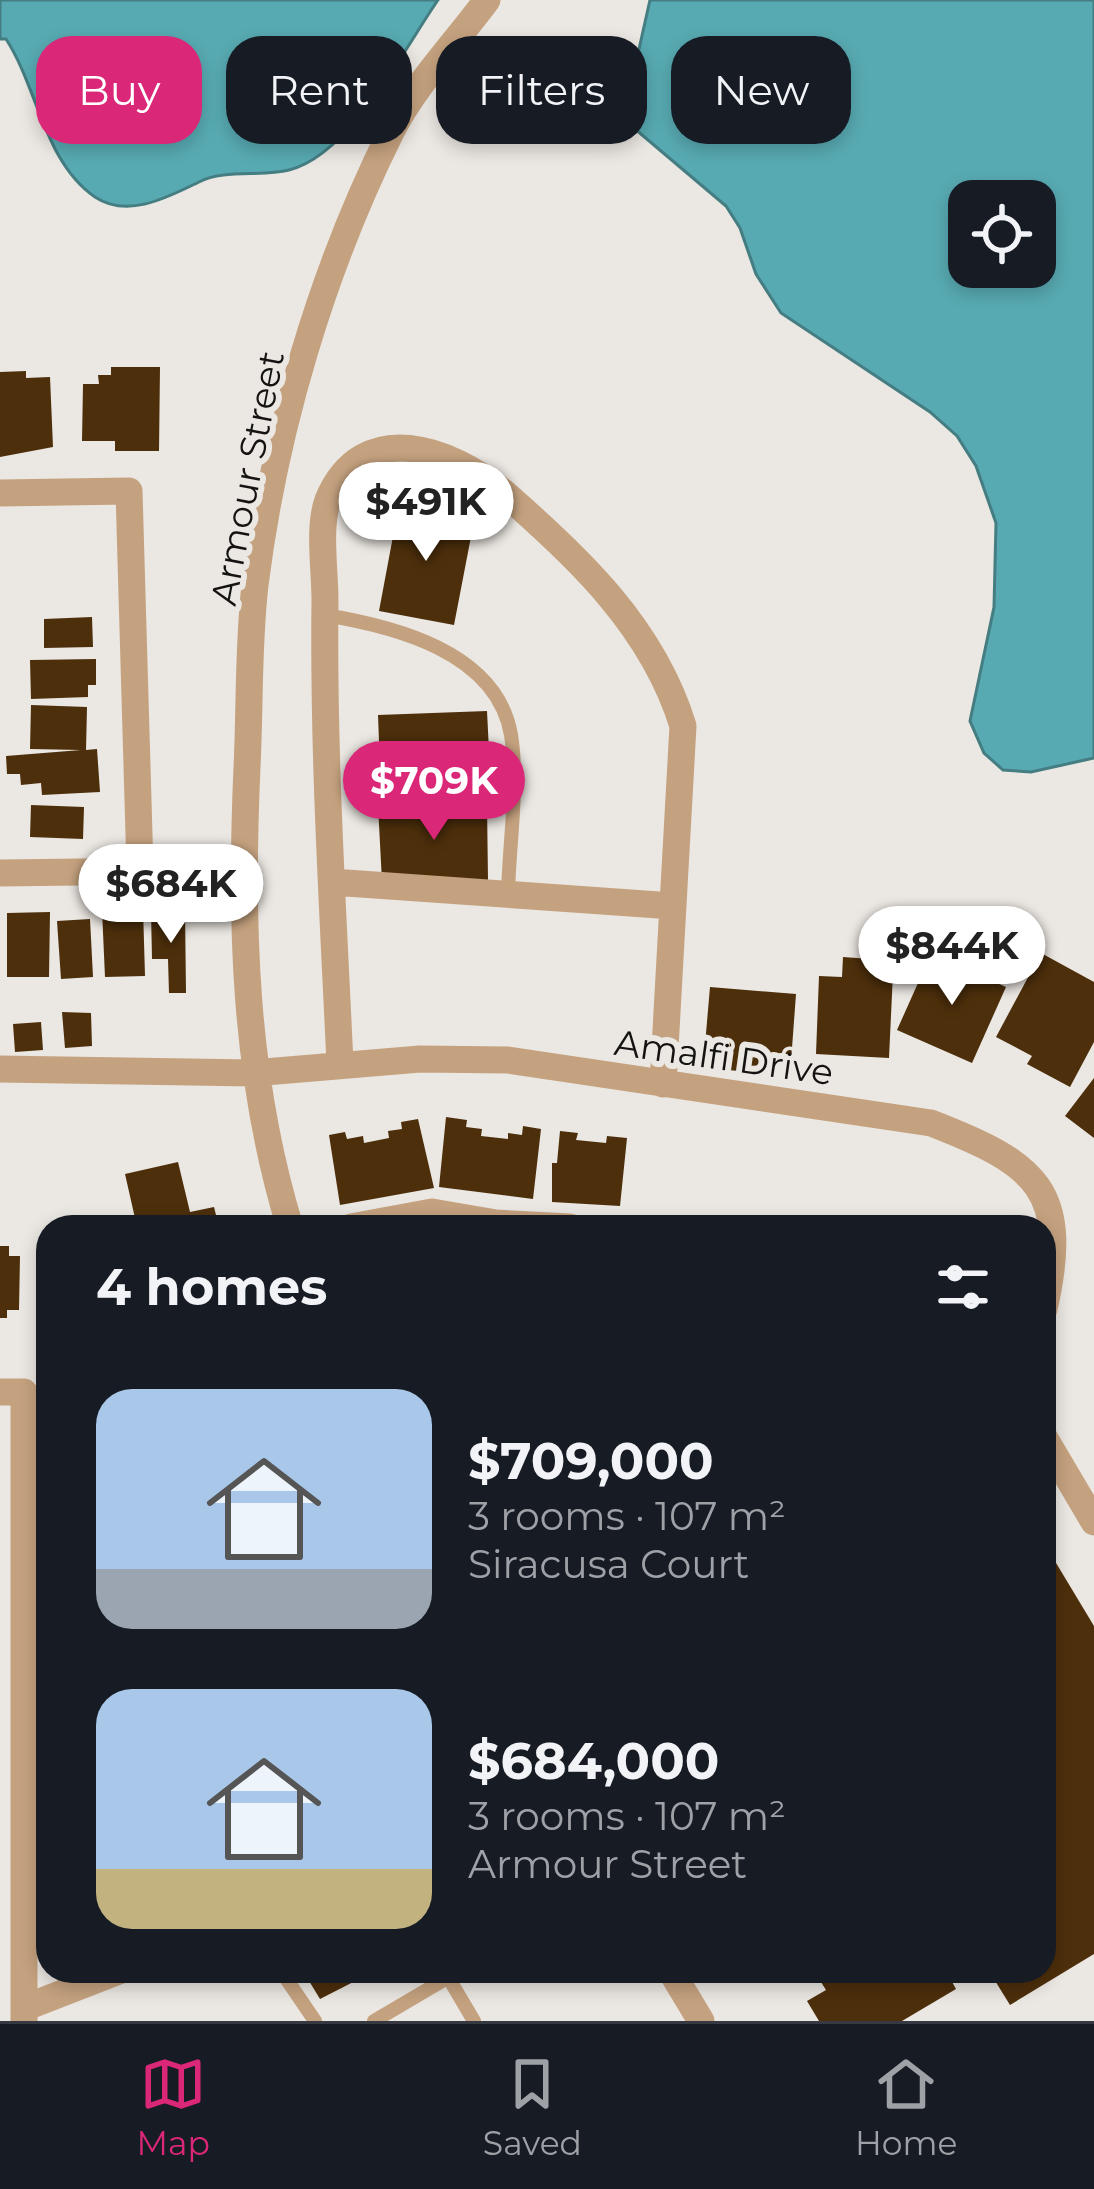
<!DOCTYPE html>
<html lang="en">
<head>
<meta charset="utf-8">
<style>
	:root { --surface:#171b24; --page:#242831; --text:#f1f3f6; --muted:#9ea1a6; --line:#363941; --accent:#db2777 }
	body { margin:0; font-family:Montserrat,sans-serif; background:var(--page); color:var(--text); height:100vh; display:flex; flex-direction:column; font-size:45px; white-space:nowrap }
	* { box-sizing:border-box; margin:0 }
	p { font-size:39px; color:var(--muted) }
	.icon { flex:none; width:66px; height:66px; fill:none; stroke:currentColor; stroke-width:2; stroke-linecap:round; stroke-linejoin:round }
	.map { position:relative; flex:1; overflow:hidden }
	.side { position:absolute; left:36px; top:1215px; width:1020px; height:768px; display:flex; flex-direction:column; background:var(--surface); border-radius:36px; box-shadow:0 6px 18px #0003 }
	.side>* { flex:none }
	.banner { position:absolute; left:36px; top:36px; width:1023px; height:108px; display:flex; gap:24px }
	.fabs { position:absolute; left:948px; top:180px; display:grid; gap:24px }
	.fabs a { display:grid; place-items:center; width:108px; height:108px; border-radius:24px; background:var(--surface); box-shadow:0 6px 18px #0003; font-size:60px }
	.price { position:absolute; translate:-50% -102px; padding:0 27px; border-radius:42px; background:#fff; color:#222; font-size:39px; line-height:78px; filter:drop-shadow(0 3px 6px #0008) }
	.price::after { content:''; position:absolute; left:50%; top:72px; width:36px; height:27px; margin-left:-18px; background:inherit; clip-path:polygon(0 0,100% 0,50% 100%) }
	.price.active { background:var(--accent); color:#fff }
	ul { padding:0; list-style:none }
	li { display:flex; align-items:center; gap:36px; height:300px; padding:0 60px }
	li span { display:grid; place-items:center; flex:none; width:336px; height:240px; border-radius:36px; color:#555 }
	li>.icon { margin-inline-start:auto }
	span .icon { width:144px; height:144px; fill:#fffc; stroke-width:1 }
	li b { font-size:51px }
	h2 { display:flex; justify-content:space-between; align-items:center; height:144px; padding:0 60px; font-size:51px }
	.chip { padding:0 42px; border-radius:36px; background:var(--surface); box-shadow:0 6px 18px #0003; font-size:42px; line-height:108px }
	.chip.active { background:var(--accent); color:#fff }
	.dock { display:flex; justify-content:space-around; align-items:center; height:168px; border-top:3px solid var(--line); background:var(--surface); font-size:33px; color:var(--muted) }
	.dock a { display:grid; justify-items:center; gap:6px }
	.dock .active { color:var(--accent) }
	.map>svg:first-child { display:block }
	.water { fill:#58aab2; stroke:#447d82; stroke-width:3; fill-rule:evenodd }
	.building { fill:#4d2f0b }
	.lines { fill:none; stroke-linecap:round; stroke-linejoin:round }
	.lane { stroke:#c5a27f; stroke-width:14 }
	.street { stroke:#c5a27f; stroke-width:27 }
	.labels { text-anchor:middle; stroke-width:12; stroke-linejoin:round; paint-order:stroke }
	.street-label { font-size:36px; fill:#151312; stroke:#ebe7e2 }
</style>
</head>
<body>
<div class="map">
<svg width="1094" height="2021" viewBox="0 0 1094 2021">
	<rect width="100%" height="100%" fill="#ebe7e2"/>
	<!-- water -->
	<path class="water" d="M 0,0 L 438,0 C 404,49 350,155 289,170 C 261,177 224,169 199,182 C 168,197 128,219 95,197 C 44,162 38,88 6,39 L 0,39 Z
		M 650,0 L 1094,0 L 1094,758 L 1031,772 L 1003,770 L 984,753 L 970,721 L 994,607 L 996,523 L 976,466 L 957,436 L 930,412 L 781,313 L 756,274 L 740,228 L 726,206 L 635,129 L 626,107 ZM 969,201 L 1035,201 L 1035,267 L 969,267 Z"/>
	<!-- building -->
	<path class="building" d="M 111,367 L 160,367 L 159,451 L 115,451 L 115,441 L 82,441 L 83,384 L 99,384 L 98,375 L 111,375 Z
		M 26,371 L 26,378 L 50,377 L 53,447 L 0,457 L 0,372 Z
		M 400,499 L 474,521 L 454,625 L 379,611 Z
		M 92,617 L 93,647 L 44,648 L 44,619 Z
		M 96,659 L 96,685 L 88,685 L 88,697 L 31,699 L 30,660 Z
		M 31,705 L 87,707 L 86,750 L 97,749 L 100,792 L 42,795 L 41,783 L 21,785 L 20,774 L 7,774 L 6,756 L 81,750 L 30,749 Z
		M 487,711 L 491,791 L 381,794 L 378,715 Z
		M 487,804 L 488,881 L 382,882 L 378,805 Z
		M 31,805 L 84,807 L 83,839 L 30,837 Z
		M 143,908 L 145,976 L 105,977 L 102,910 Z
		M 151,911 L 185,911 L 186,993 L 169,993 L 168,959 L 152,959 Z
		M 50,912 L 49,977 L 7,977 L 7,913 Z
		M 90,919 L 93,977 L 61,979 L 57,921 Z
		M 1041,953 L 1094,982 L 1094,1042 L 1070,1087 L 1027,1064 L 1032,1056 L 996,1037 Z
		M 931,954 L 1006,987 L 972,1063 L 897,1030 Z
		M 843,957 L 871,959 L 871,973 L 893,973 L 889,1058 L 816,1054 L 819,976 L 842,977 Z
		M 710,987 L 796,994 L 790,1075 L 703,1068 Z
		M 62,1012 L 91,1013 L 92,1046 L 65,1048 Z
		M 41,1022 L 43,1050 L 15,1052 L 13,1024 Z
		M 1094,1078 L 1094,1138 L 1065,1116 Z
		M 446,1117 L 467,1120 L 466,1127 L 482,1129 L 481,1136 L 508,1139 L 508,1133 L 522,1135 L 523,1126 L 541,1129 L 533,1199 L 439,1187 Z
		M 418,1119 L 434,1188 L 340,1205 L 329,1135 L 345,1132 L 347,1139 L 363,1136 L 364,1143 L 389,1138 L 388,1131 L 402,1129 L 401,1122 Z
		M 560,1131 L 578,1133 L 576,1140 L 606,1143 L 607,1136 L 627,1138 L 620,1206 L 552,1202 L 552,1163 L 557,1163 Z
		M 178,1162 L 190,1212 L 214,1207 L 219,1227 L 137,1227 L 125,1174 Z
		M 0,1246 L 9,1246 L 9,1256 L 20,1256 L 19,1310 L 7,1310 L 7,1318 L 0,1318 Z
		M 1044,1543 L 1094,1626 L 1094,1954 L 1010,2005 L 989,1971 L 1044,1971 Z
		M 303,1971 L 364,1971 L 367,1975 L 320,1999 Z
		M 814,1971 L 946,1971 L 956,1989 L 902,2021 L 819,2021 L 807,2001 L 826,1990 Z"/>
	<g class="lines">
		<!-- lane -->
		<path class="lane" d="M 325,615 C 392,626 497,651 511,735 C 519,784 509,844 508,894
			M 281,1971 L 315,2021
			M 448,1977 L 474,2021
			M 374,2021 L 459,1971"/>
		<!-- street -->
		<path class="street" d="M 0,493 L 129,491 L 140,869
			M 0,873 L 242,870
			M 332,882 L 673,906
			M 340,1064 C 333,910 323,755 325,600 C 325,571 318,526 328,500 C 363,416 451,449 503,492 C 579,558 653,628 683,726 L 663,1084
			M 0,1069 L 253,1073 L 420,1059 L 508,1060 L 931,1123 C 1037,1164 1071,1190 1044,1309
			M 290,1227 C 244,1077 240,923 247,767 C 250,707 248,645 255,585 C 274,432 322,270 391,132 C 414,86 456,42 487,0
			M 351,1227 L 432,1212 L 496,1223 L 570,1227
			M 0,1392 L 24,1392 L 24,2021
			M 1044,1437 L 1094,1522
			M 671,1971 L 701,2021
			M 24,2008 L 119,1971"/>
	</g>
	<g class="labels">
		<!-- street labels -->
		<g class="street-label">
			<text transform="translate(247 478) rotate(-79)" y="13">Armour Street</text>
			<text transform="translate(724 1057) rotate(8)" y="13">Amalfi Drive</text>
		</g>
	</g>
</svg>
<div class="fabs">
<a><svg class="icon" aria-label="locate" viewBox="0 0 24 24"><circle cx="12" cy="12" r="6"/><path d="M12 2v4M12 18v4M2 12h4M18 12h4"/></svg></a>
</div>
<b class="price" style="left:426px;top:564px">$491K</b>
<b class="price active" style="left:434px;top:843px">$709K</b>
<b class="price" style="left:171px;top:946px">$684K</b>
<b class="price" style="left:952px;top:1008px">$844K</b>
<div class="banner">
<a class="chip active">Buy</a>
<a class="chip">Rent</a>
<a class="chip">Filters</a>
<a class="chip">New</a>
</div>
<section class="side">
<h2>4 homes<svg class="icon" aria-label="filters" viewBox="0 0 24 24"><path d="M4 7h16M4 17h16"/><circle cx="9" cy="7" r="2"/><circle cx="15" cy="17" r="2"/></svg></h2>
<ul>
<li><span style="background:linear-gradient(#a9c7e8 75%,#9aa5b1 0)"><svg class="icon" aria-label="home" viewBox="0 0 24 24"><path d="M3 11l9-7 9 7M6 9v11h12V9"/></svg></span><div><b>$709,000</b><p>3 rooms · 107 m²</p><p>Siracusa Court</p></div></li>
<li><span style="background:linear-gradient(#a9c7e8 75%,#c2b280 0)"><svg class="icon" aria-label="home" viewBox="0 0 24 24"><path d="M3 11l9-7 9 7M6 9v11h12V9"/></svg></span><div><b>$684,000</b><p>3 rooms · 107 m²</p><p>Armour Street</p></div></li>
</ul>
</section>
</div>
<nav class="dock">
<a class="active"><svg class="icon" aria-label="map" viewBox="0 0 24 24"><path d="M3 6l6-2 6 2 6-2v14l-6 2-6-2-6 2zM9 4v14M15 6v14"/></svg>Map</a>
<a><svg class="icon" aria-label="saved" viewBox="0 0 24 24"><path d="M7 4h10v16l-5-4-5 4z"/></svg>Saved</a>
<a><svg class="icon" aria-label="home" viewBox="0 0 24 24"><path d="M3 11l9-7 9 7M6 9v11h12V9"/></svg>Home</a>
</nav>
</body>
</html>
